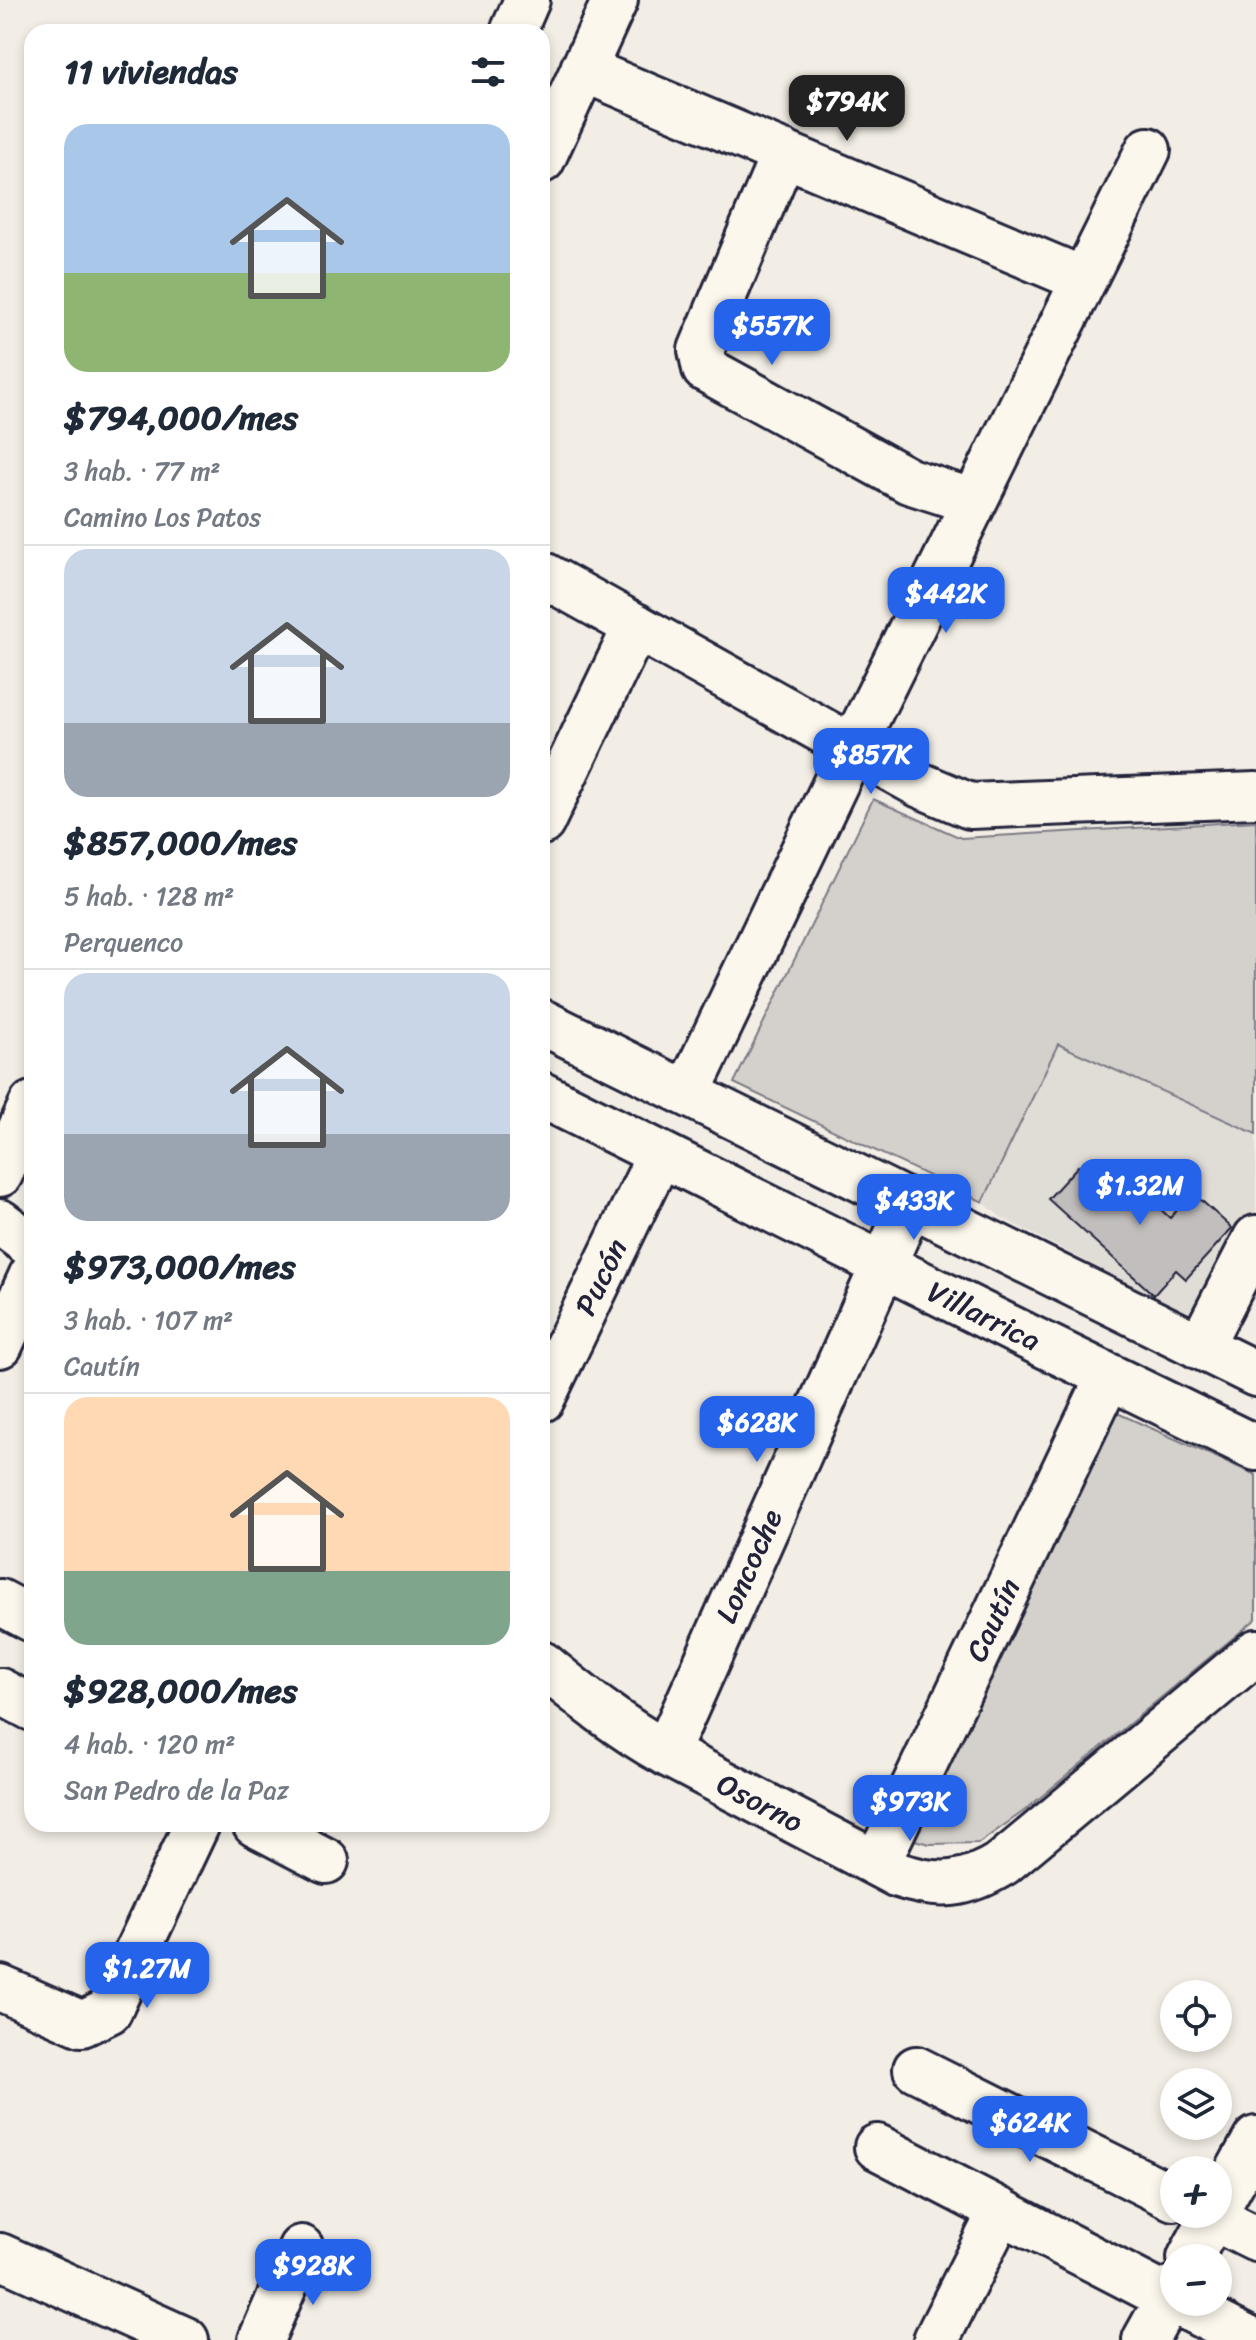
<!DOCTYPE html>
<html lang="es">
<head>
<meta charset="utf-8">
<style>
	:root { --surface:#fff; --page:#f6f6f7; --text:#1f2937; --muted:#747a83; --line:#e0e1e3; --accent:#2563eb }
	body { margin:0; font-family:Sriracha,sans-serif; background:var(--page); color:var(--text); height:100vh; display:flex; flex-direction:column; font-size:30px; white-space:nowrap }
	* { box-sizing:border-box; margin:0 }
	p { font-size:26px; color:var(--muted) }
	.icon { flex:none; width:44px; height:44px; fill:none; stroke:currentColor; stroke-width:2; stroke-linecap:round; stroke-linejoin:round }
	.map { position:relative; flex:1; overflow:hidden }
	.sheet { position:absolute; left:24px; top:24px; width:526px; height:1808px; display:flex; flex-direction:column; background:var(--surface); border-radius:24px; box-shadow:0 4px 12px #0003 }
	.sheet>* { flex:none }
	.controls { position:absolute; left:1160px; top:1980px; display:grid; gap:16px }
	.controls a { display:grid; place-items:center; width:72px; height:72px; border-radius:50%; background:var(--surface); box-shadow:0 4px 12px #0003; font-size:40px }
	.price { position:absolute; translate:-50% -68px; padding:0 18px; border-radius:16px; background:var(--accent); color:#fff; font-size:26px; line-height:52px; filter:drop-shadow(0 2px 4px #0008) }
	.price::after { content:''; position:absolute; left:50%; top:48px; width:24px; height:18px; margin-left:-12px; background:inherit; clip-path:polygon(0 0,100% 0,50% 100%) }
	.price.active { background:#222; color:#fff }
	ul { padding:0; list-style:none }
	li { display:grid; align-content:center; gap:16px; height:424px; padding:0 40px }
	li+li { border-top:2px solid var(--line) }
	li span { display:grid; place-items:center; height:248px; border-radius:24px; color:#555 }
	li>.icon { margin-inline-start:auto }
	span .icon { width:144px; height:144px; fill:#fffc; stroke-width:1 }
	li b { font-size:34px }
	h2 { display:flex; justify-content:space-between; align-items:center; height:96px; padding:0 40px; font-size:34px }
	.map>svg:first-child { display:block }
	.built { fill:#e0dcd6 }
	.green { fill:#d4d1cc; stroke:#7b7a84; stroke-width:2 }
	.building { fill:#c2bebe; stroke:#22223b; stroke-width:2 }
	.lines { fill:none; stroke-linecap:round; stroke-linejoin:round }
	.street-casing { stroke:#22223b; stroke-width:50 }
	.street { stroke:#fbf7ec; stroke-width:44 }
	.labels { text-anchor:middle; stroke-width:6; stroke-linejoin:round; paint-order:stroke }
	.street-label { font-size:30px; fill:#22223b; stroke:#fbf7ec }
</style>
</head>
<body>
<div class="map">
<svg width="1256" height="2340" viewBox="0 0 1256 2340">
	<rect width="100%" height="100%" fill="#f2eee5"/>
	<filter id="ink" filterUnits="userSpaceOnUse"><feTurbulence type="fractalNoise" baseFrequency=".0125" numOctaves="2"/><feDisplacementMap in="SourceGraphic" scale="16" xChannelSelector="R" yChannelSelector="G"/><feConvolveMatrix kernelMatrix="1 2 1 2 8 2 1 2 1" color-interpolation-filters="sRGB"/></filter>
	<g filter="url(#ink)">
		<!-- built -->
		<path class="built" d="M 1058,1044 L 1256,1134 L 1256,1224 L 1203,1322 L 1002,1218 L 983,1202 Z"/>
		<!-- green -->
		<path class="green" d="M 873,799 L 961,838 L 1256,821 L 1256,1134 L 1058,1044 L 983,1202 L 734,1083 Z
			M 1115,1412 L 1256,1475 L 1256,1619 L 1024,1811 L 979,1843 L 929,1844 L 904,1837 Z"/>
		<!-- building -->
		<path class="building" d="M 1078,1166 L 1090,1177 L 1093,1174 L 1105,1184 L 1118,1170 L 1170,1218 L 1193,1193 L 1232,1228 L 1186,1279 L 1176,1270 L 1154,1295 L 1048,1199 Z"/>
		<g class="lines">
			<!-- street casing -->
			<g class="street-casing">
				<path id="street" d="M 513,32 L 527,0
					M 583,69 L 1084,280
					M 784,153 L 701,350 L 705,369 L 909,481 L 974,502
					M 542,160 L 615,0
					M 542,574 L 920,785 L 970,806 L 1256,795
					M 542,822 L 636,626
					M 542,1022 L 1256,1374
					M 688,1092 L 853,747 L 1148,150
					M 542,1095 L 1028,1337 L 1256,1448
					M 0,1174 L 32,1104
					M 0,1222 L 32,1246
					M 0,1345 L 32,1275
					M 1200,1347 L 1256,1238
					M 542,1399 L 660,1154
					M 0,1602 L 32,1619
					M 542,1664 C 582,1697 621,1728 666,1753 L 898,1875 C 940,1889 966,1886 1003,1863 L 1256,1652
					M 0,1691 L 32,1708
					M 666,1753 L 911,1203
					M 255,1824 L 326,1861
					M 877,1864 L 1109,1376
					M 0,1988 L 82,2024 L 109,2011 L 197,1824
					M 916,2069 L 1174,2198
					M 877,2147 L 1174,2301
					M 1218,2207 L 1256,2139
					M 1206,2214 L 1256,2239
					M 0,2256 L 186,2340
					M 1190,2258 L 1214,2214
					M 1176,2302 L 1250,2340
					M 261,2340 L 301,2248
					M 936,2340 L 1001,2211
					M 1145,2340 L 1174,2288"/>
			</g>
			<!-- street -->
			<use href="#street" class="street"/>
		</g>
	</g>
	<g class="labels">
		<!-- street labels -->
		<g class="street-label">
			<text transform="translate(601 1277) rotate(-64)" y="10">Pucón</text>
			<text transform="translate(984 1316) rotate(26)" y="10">Villarrica</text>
			<text transform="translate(749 1566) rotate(-66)" y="10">Loncoche</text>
			<text transform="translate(993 1620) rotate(-65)" y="10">Cautín</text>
			<text transform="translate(760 1803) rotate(28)" y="10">Osorno</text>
		</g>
	</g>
</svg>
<div class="controls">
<a><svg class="icon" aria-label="locate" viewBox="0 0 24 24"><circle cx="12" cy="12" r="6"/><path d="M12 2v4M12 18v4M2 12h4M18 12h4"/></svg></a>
<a><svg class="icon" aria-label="layers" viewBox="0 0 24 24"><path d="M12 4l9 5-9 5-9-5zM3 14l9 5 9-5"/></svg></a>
<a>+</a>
<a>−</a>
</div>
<b class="price active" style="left:847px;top:143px">$794K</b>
<b class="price" style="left:772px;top:367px">$557K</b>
<b class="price" style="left:946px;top:635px">$442K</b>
<b class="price" style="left:871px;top:796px">$857K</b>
<b class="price" style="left:1140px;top:1227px">$1.32M</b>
<b class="price" style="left:914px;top:1242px">$433K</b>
<b class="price" style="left:757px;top:1464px">$628K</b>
<b class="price" style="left:910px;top:1843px">$973K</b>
<b class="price" style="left:147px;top:2010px">$1.27M</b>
<b class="price" style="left:1030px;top:2164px">$624K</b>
<b class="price" style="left:313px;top:2307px">$928K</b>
<section class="sheet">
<h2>11 viviendas<svg class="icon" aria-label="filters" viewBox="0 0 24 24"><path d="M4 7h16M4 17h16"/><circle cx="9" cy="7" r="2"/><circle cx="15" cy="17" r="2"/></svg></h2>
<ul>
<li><span style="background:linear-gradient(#a9c7e8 60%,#8fb573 0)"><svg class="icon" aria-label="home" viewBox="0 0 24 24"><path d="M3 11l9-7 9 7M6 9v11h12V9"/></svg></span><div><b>$794,000/mes</b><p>3 hab. · 77 m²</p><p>Camino Los Patos</p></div></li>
<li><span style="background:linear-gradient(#c9d6e8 70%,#9aa5b1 0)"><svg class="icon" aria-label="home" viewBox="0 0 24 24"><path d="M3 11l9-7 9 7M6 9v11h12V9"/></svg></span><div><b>$857,000/mes</b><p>5 hab. · 128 m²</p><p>Perquenco</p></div></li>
<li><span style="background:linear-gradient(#c9d6e8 65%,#9aa5b1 0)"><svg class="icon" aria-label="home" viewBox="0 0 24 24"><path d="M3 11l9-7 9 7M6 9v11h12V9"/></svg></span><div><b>$973,000/mes</b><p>3 hab. · 107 m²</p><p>Cautín</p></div></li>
<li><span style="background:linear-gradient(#ffd9b3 70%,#7fa58c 0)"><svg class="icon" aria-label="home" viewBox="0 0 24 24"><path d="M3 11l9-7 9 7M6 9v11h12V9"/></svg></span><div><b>$928,000/mes</b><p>4 hab. · 120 m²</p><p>San Pedro de la Paz</p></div></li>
</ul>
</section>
</div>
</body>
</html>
